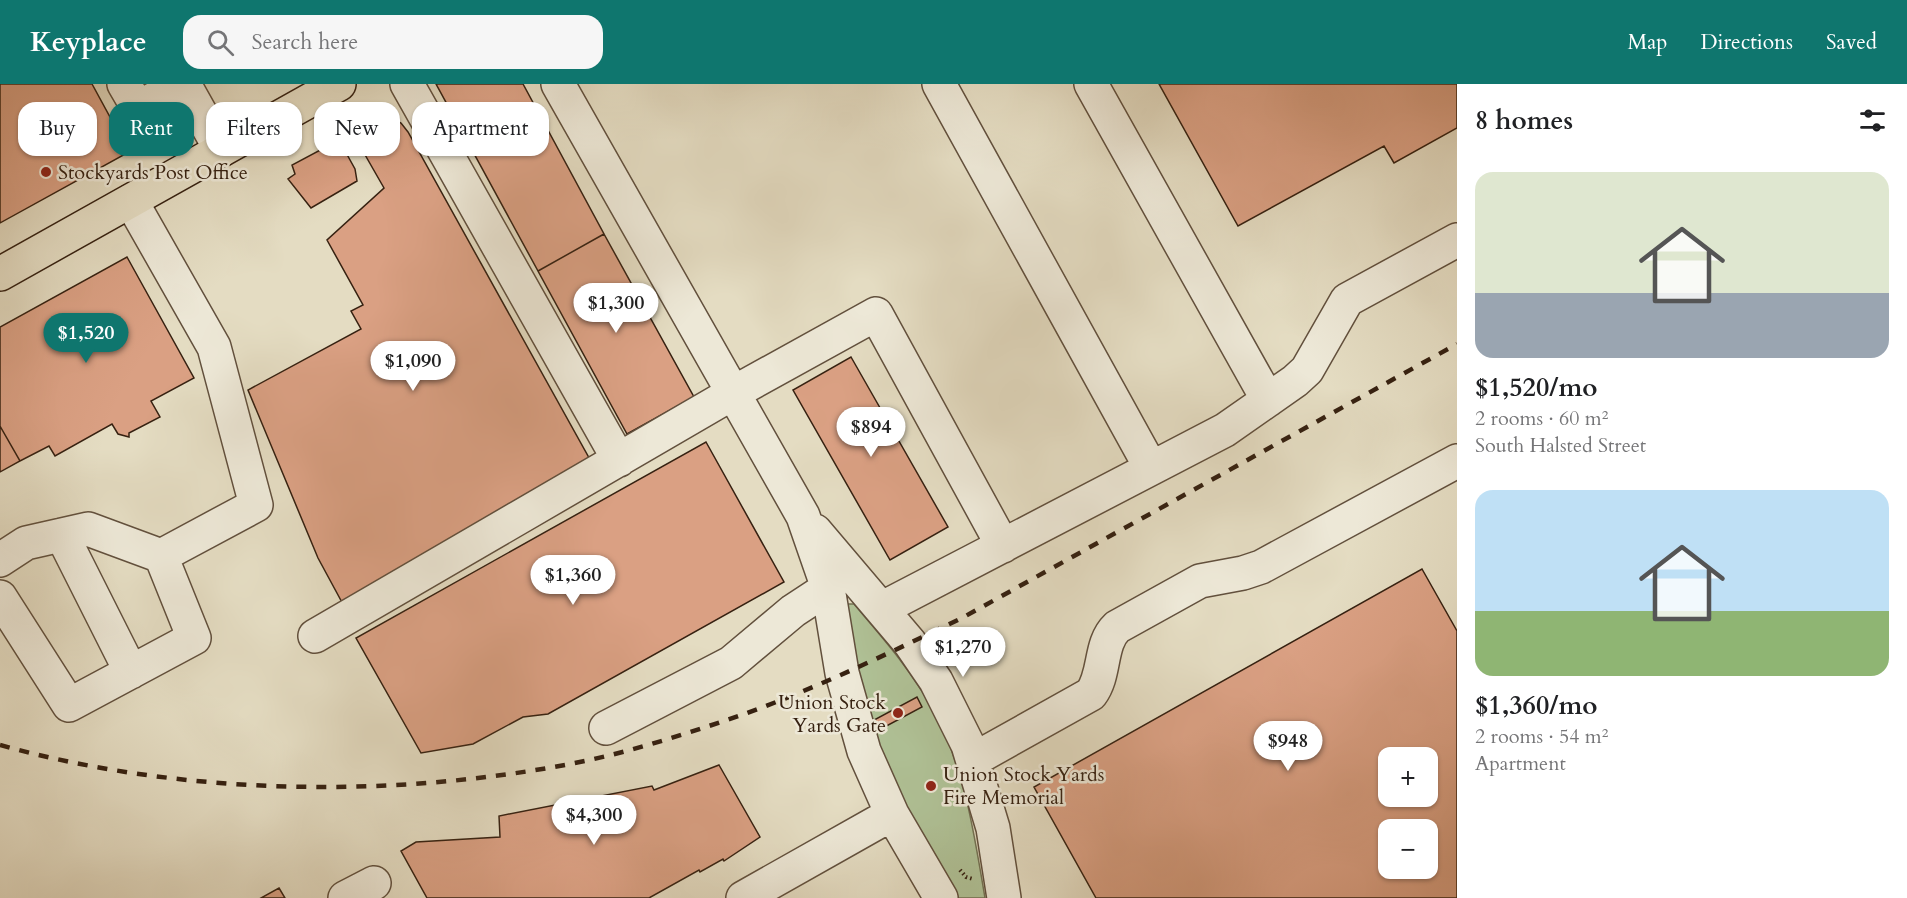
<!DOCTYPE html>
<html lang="en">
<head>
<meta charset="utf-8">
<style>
	:root { --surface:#fff; --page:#f6f6f6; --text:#202124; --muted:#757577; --accent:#0f766e }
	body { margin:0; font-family:Cardo,serif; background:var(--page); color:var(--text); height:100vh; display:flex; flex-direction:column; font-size:22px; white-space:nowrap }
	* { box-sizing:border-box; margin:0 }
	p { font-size:20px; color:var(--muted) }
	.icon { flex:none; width:33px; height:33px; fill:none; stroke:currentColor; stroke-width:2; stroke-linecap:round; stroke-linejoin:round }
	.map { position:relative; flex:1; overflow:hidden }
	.side { display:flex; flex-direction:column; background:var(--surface); width:450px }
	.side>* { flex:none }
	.banner { position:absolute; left:18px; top:18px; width:570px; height:54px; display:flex; gap:12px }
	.controls { position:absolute; left:1378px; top:663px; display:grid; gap:12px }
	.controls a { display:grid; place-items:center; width:60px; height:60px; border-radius:12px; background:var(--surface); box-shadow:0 2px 4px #0004; font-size:30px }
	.price { position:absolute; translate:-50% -51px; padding:0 14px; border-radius:21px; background:#fff; color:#222; font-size:20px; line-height:39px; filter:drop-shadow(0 2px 3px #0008) }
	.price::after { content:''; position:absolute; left:50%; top:36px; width:18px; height:14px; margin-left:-9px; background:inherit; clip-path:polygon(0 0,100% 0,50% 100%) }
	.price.current { background:var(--accent); color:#fff }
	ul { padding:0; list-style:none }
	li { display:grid; align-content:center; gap:12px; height:318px; padding:0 18px }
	li span { display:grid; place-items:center; height:186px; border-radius:18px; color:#555 }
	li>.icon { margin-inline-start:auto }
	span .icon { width:108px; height:108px; fill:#fffc; stroke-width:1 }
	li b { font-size:26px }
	h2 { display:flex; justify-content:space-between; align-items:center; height:72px; padding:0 18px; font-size:26px }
	.pill { padding:0 21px; border-radius:18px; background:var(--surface); box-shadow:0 2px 4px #0004; font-size:21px; line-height:54px }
	.pill.current { background:var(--accent); color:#fff }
	header { display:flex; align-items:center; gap:36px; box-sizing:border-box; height:84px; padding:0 30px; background:var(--accent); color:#fff }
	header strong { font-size:28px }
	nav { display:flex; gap:33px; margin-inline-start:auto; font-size:21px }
	.search { width:420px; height:54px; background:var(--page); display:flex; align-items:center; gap:15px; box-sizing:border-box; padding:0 21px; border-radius:18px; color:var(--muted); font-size:22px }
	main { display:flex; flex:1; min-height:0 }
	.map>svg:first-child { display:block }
	.green { fill:#b0c297; stroke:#737254; stroke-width:1.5 }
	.building { fill:#daa083; stroke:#362111; stroke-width:1.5; fill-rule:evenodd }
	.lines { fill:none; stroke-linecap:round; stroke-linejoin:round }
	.minor-casing { stroke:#62503d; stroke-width:36 }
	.major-casing { stroke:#362111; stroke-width:36 }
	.path { stroke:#362111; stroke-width:4; stroke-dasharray:1.5 3; stroke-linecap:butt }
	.minor { stroke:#ede8d7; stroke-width:33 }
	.major { stroke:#e4dcc2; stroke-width:33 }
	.rail { stroke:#362111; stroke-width:4.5; stroke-dasharray:10 10; stroke-linecap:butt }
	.poi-dot { fill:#8f2418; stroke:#ede8d7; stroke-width:2 }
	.labels { text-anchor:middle; stroke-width:5; stroke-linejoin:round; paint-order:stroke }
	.poi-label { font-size:20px; fill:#362111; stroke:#ede8d7; text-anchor:start }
</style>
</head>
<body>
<header>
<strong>Keyplace</strong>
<div class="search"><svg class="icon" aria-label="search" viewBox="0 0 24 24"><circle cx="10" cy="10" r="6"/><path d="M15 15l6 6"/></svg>Search here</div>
<nav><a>Map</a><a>Directions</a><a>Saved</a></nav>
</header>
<main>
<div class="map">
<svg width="1457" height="814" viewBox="0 0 1457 814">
	<rect width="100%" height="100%" fill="#e4dcc2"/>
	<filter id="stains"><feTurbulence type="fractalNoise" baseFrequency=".00333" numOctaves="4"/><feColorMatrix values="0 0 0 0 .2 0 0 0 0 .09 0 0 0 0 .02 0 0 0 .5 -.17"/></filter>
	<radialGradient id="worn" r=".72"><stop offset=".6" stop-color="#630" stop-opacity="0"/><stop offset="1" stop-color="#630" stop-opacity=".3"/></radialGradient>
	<!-- green -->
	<path class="green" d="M 847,520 L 854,520 C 882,553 912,587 933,626 C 965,683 974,750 985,814 L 958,814 L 912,737 L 889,694 L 862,607 L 845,527 Z"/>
	<!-- building -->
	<path class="building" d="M 0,0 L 92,0 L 129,68 L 0,139 Z
		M 436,0 L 523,0 L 604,150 L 538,187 Z
		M 1159,0 L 1457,0 L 1457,44 L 1394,79 L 1384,62 L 1238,142 Z
		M 390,33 L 401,39 L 408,48 L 593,381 L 344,522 L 318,474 L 248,306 L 361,245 L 351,227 L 363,221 L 327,156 L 384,104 L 352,48 L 376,34 Z
		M 339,56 L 355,85 L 357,97 L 311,124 L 288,95 L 295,90 L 292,81 Z
		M 604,150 L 694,313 L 627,350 L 538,187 Z
		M 127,173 L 194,294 L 151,317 L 160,333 L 129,349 L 129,353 L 118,350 L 112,340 L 55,372 L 49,362 L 20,377 L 0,342 L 0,243 Z
		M 851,273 L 948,443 L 890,476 L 793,306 Z
		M 0,342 L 20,377 L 0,388 Z
		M 706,358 L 784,498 L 548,630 L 523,633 L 473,660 L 421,669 L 356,554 Z
		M 1422,485 L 1457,547 L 1457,814 L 1096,814 L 1034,703 ZM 1389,674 L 1428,674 L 1428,712 L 1389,712 ZM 1389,746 L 1428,746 L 1428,784 L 1389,784 Z
		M 917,613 L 922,623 L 879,646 L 874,636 Z
		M 719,681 L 760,753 L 724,777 L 723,775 L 700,788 L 699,786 L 649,814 L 427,814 L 401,767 L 416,758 L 500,753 L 499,732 L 652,702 L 654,706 Z
		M 279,804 L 285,814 L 261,814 Z"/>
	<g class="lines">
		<!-- minor casing -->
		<g class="minor-casing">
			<path id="minor" d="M 124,0 L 138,24 L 181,0
				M 184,0 L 221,66
				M 407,0 L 619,376
				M 558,0 L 803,432 L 828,504 L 842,589 L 864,667 L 892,730 L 941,814
				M 939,0 L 1151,384
				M 1091,0 L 1268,316
				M 815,447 L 910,559 L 936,597 L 968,661 L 993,744 L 1004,814
				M 62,451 L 131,588
				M 0,476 L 26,459 L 88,445 L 161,472 L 256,421 L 214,263 L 131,117
				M 0,513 L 69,621 L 194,554 L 161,472
				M 881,525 L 1225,346 L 1295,297 L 1307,286 L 1347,216 L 1457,156
				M 315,552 L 733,309 L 876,230 L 1003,462
				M 606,644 L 731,579 L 793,527 L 828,504
				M 973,676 L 1091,610 C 1106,590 1099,560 1117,543 L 1200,497 L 1243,489 L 1261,483 L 1457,377
				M 345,814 L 374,799
				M 743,814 L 892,730"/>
		</g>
		<!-- major casing -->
		<g class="major-casing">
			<path id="major" d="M 0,190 L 339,0"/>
		</g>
		<!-- path -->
		<path class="path" d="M 960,786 L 966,793 L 973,795"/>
		<!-- minor -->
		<use href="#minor" class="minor"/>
		<!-- major -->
		<use href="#major" class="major"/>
		<!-- rail -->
		<path class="rail" d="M 0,661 C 180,711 386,715 570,680 C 622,670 673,654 724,637 C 805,610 885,571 962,534 L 1457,260"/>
	</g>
	<!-- markers -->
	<g class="poi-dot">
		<circle cx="46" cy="88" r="6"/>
		<circle cx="898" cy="629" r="6"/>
		<circle cx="931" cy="702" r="6"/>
	</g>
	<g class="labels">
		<!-- poi labels -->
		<g class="poi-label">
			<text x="58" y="95">Stockyards Post Office</text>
			<text x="886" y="625" text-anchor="end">Union Stock<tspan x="886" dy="23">Yards Gate</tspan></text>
			<text x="943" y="697">Union Stock Yards<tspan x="943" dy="23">Fire Memorial</tspan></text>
		</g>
	</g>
	<rect width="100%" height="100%" filter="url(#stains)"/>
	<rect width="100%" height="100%" fill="url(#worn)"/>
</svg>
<div class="controls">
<a>+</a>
<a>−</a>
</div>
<b class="price" style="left:616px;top:250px">$1,300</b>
<b class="price current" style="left:86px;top:280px">$1,520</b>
<b class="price" style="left:413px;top:308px">$1,090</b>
<b class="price" style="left:871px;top:374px">$894</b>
<b class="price" style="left:573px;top:522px">$1,360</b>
<b class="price" style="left:963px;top:594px">$1,270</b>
<b class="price" style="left:1288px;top:688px">$948</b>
<b class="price" style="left:594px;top:762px">$4,300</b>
<div class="banner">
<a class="pill">Buy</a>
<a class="pill current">Rent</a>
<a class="pill">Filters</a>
<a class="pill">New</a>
<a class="pill">Apartment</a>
</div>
</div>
<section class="side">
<h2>8 homes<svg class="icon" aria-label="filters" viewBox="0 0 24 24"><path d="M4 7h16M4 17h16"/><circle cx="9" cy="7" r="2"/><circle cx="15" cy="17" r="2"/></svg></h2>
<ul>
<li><span style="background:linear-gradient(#dfe7d0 65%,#9aa5b1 0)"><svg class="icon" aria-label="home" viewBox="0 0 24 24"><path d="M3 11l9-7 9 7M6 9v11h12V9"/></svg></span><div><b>$1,520/mo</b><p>2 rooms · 60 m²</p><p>South Halsted Street</p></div></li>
<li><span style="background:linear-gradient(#bfe0f5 65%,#8fb573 0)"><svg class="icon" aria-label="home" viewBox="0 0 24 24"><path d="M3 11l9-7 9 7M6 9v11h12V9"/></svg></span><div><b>$1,360/mo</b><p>2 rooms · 54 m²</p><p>Apartment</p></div></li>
</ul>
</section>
</main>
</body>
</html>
